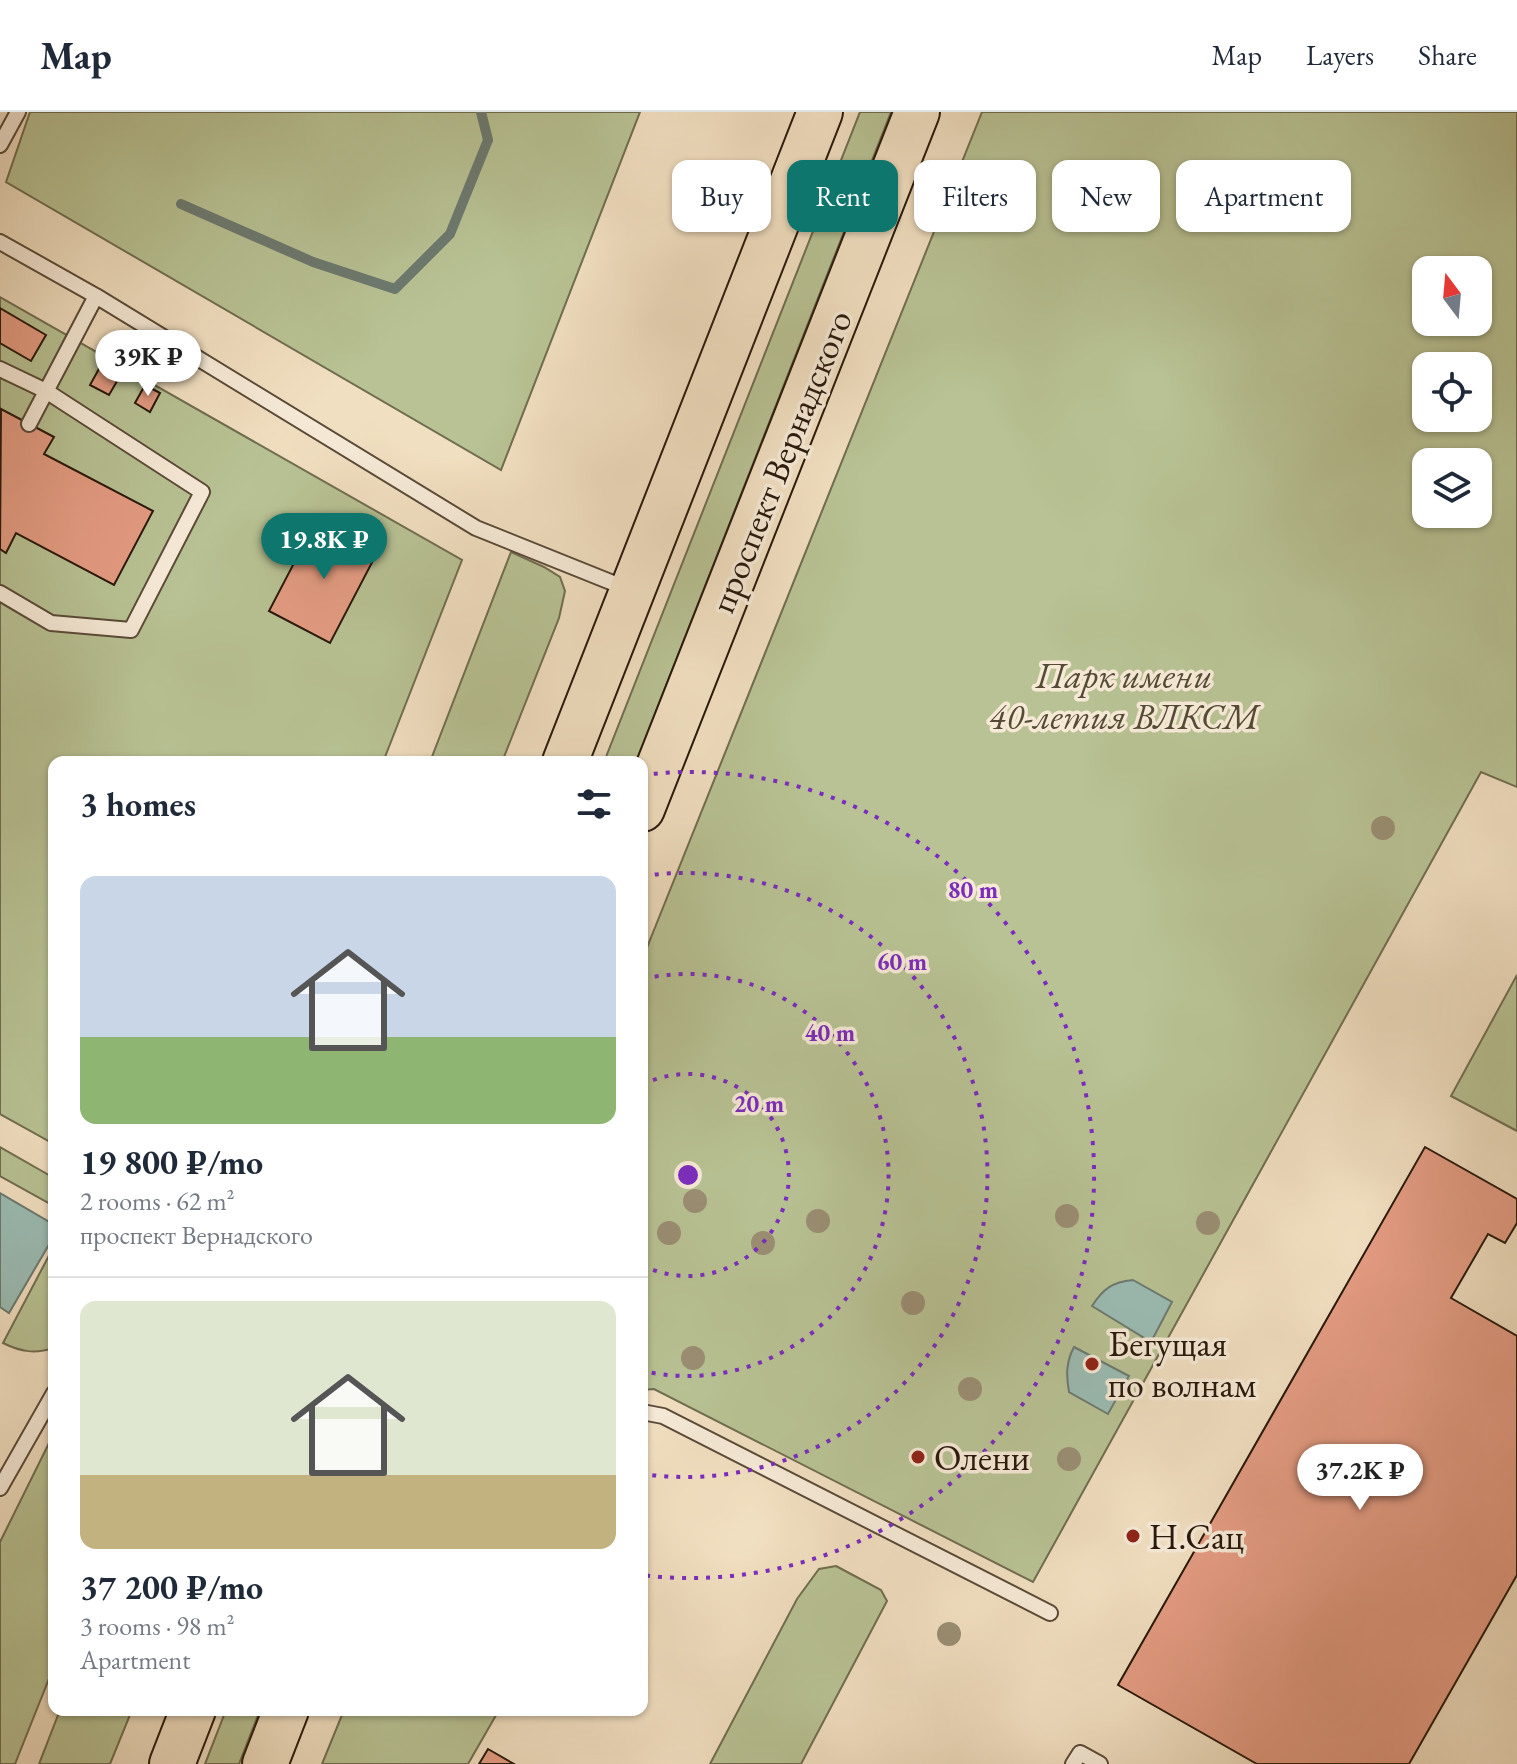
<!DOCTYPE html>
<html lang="en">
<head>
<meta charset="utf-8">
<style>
	:root { --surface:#fff; --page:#f6f6f7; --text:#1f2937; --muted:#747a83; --line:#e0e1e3; --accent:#0f766e }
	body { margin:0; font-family:"EB Garamond",serif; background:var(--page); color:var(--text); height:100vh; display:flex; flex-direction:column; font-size:30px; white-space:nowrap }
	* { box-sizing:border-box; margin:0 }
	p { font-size:26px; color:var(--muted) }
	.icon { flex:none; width:44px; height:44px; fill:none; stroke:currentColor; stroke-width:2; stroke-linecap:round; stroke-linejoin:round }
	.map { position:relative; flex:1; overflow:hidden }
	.panel { position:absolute; left:48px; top:644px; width:600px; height:960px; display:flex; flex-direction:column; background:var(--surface); border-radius:16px; box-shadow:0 2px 6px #0004 }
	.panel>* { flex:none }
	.guide { position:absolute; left:672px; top:48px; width:724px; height:72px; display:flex; gap:16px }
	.needle { width:52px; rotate:344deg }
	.controls { position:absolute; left:1412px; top:144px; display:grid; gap:16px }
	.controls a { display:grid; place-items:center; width:80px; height:80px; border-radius:16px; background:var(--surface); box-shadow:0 2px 6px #0004; font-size:40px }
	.price { position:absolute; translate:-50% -68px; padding:0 18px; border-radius:28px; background:#fff; color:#222; font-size:26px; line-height:52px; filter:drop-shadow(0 2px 4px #0008) }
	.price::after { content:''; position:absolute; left:50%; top:48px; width:24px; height:18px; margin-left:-12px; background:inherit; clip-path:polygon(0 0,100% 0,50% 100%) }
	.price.on { background:var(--accent); color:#fff }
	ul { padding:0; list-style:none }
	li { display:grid; align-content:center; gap:16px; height:424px; padding:0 32px }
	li+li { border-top:2px solid var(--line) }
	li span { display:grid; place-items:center; height:248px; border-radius:16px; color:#555 }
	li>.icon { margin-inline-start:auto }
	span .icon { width:144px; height:144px; fill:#fffc; stroke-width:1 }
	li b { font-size:34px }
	h2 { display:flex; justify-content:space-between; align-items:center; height:96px; padding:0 32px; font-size:34px }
	.pill { padding:0 28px; border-radius:16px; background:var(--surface); box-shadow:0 2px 6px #0004; font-size:28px; line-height:72px }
	.pill.on { background:var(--accent); color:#fff }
	header { display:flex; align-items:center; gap:48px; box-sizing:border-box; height:112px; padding:0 40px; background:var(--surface); border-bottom:2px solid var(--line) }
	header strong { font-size:38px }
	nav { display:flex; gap:44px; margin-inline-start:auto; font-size:28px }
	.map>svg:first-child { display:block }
	.green { fill:#b8c294; stroke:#706d50; stroke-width:2; fill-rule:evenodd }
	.water { fill:#9bbcb4; stroke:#6d7a70; stroke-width:2 }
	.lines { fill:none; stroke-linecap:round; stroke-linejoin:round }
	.stream { stroke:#6d7a70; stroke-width:10 }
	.building { fill:#e49c83; stroke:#28180b; stroke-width:2 }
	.service-casing { stroke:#5a4a38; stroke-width:18 }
	.primary-casing { stroke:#28180b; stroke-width:48 }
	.service { stroke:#f6ead7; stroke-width:14 }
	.primary { stroke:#f1dfc1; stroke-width:44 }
	.tree { fill:#9a8e73 }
	.ring { fill:none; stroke:#7b2cbf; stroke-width:4; stroke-dasharray:4 8 }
	.poi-dot { fill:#8f2418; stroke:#f6ead7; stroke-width:3 }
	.labels { text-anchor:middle; stroke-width:7; stroke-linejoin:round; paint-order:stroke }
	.street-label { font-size:36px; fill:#28180b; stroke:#f6ead7 }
	.park-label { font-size:36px; font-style:italic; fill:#534b34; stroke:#f6ead7 }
	.poi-label { font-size:36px; fill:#28180b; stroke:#f6ead7; text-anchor:start }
	.centre { fill:#7b2cbf; stroke:#f6ead7; stroke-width:4 }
	.ring-label { font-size:24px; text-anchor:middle; font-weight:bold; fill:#7b2cbf; stroke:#f6ead7; stroke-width:7; stroke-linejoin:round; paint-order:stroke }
</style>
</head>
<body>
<header>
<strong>Map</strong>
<nav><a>Map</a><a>Layers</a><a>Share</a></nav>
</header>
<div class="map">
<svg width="1517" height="1652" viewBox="0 0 1517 1652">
	<rect width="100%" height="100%" fill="#f1dfc1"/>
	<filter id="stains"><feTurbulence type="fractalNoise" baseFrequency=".0025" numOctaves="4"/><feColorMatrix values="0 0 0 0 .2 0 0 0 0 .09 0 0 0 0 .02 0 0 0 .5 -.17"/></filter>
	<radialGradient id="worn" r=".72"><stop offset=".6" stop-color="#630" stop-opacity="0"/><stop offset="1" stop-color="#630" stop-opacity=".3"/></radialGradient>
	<!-- green -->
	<path class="green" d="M 30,0 L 640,0 L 501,358 L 6,70 Z
		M 860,0 L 891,0 L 636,650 L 604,650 Z
		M 982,0 L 1517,0 L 1517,675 L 1481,660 L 1033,1470 L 654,1277 L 642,1278 L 642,848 ZM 1426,158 L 1478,158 L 1478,210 L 1426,210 ZM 1426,254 L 1478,254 L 1478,306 L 1426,306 ZM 1426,350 L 1478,350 L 1478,402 L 1426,402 Z
		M 0,185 L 462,448 L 383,650 L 54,650 L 54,1032 L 0,1002 Z
		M 511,440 L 544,455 L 560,465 L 565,479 L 559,506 L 502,650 L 430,650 Z
		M 1517,863 L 1517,1019 L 1451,984 Z
		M 0,1035 L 54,1066 L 54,1094 L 0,1064 Z
		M 54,1134 L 54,1236 C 35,1242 21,1240 3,1231 Z
		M 54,1321 L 54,1554 L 15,1652 L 0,1652 L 0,1430 Z
		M 836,1454 L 881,1478 L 887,1489 L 801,1652 L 710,1652 L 797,1487 L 819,1457 Z
		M 60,1598 L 132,1598 L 110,1652 L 39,1652 Z
		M 226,1598 L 260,1598 L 239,1652 L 205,1652 Z
		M 344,1598 L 499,1598 L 468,1652 L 322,1652 Z"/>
	<!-- water -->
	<path class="water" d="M 0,1081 L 51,1111 L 54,1124 L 9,1201 L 0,1195 Z
		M 1133,1168 L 1172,1190 L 1151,1230 L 1092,1194 C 1103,1177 1112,1170 1133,1168 Z
		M 1074,1235 L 1129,1264 L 1108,1302 L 1069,1280 C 1066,1263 1066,1250 1074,1235 Z"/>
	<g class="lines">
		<!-- stream -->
		<path class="stream" d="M 181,92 L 313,150 L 395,177 L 450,122 L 488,28 L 481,0"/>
	</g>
	<!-- building -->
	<path class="building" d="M 0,196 L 46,223 L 31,249 L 0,231 Z
		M 105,246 L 124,257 L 109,283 L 90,273 Z
		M 145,273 L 160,281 L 150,300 L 135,291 Z
		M 1,297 L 54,325 L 44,342 L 153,399 L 114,473 L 16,421 L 6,441 L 0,437 Z
		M 317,407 L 378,439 L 330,531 L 269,499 Z
		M 1425,1035 L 1517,1087 L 1517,1111 L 1505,1131 L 1488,1122 L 1451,1186 L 1517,1224 L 1517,1463 L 1409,1652 L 1257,1652 L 1118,1573 Z
		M 488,1637 L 514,1652 L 479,1652 Z"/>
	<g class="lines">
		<!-- service casing -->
		<g class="service-casing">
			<path id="service" d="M 0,33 L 18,0
				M 0,130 L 96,184 L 476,416 L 628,477
				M 0,257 L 46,279 L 202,380 L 131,518 L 51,511 L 0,481
				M 29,312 L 96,184
				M 642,1300 L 663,1304 L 1050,1501
				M 0,1376 L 54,1281
				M 1073,1652 L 1080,1641 L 1100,1652"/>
		</g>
		<!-- primary casing -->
		<g class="primary-casing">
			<path id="primary" d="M 565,650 L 820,0
				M 642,697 L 917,0
				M 172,1652 L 193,1598
				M 265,1652 L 286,1598"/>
		</g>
		<!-- service -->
		<use href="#service" class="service"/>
		<!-- primary -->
		<use href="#primary" class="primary"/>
	</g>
	<!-- trees -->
	<g class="tree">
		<circle cx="1383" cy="716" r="12"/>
		<circle cx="695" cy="1089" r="12"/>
		<circle cx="1067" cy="1104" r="12"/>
		<circle cx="818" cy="1109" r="12"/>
		<circle cx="1208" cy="1111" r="12"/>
		<circle cx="669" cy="1121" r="12"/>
		<circle cx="763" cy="1131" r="12"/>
		<circle cx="913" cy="1191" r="12"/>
		<circle cx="693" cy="1246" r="12"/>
		<circle cx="970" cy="1277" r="12"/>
		<circle cx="1069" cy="1347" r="12"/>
		<circle cx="949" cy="1522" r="12"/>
	</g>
	<!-- distance rings -->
	<g class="ring">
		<path d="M642 973A101 101 0 1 1 642 1153"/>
		<path d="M643 867A201 201 0 1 1 643 1259"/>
		<path d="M643 764A302 302 0 1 1 643 1362"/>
		<path d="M642 663A403 403 0 1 1 642 1463"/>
	</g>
	<!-- markers -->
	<g class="poi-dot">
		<circle cx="1092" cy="1252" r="8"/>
		<circle cx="918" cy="1345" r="8"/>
		<circle cx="1133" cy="1424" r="8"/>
	</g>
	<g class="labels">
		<!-- street labels -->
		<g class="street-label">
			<text transform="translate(780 349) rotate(-68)" y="13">проспект Вернадского</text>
		</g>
		<!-- park labels -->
		<g class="park-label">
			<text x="1124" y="576">Парк имени<tspan x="1124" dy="41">40-летия ВЛКСМ</tspan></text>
		</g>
		<!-- poi labels -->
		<g class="poi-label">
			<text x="1108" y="1244">Бегущая<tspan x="1108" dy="41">по волнам</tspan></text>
			<text x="934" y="1358">Олени</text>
			<text x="1149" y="1437">Н.Сац</text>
		</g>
	</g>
	<circle cx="688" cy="1063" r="12" class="centre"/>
	<g class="ring-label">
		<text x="973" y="786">80 m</text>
		<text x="902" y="858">60 m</text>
		<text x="830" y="929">40 m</text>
		<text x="759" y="1000">20 m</text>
	</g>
	<rect width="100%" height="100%" filter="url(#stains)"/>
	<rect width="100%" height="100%" fill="url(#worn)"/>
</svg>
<div class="controls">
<a><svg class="needle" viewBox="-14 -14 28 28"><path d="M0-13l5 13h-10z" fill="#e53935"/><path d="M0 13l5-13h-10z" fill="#747a83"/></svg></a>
<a><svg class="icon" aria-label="locate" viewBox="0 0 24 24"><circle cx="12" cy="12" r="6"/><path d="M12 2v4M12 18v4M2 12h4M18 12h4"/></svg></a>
<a><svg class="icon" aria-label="layers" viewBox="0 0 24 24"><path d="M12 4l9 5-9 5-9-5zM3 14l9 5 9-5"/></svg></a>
</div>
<b class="price" style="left:148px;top:286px">39K ₽</b>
<b class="price on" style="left:324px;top:469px">19.8K ₽</b>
<b class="price" style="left:1360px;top:1400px">37.2K ₽</b>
<div class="guide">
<a class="pill">Buy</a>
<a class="pill on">Rent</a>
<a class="pill">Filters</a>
<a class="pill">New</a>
<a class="pill">Apartment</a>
</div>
<section class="panel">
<h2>3 homes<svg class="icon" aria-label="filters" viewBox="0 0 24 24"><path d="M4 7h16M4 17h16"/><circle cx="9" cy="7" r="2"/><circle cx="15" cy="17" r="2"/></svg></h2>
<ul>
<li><span style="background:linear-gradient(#c9d6e8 65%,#8fb573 0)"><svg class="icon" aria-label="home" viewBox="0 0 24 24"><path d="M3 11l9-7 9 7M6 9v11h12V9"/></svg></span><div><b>19 800 ₽/mo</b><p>2 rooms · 62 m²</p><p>проспект Вернадского</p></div></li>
<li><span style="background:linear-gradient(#dfe7d0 70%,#c2b280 0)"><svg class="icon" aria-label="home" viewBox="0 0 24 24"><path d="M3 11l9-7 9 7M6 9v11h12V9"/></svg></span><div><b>37 200 ₽/mo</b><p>3 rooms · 98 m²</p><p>Apartment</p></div></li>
</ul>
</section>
</div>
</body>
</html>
